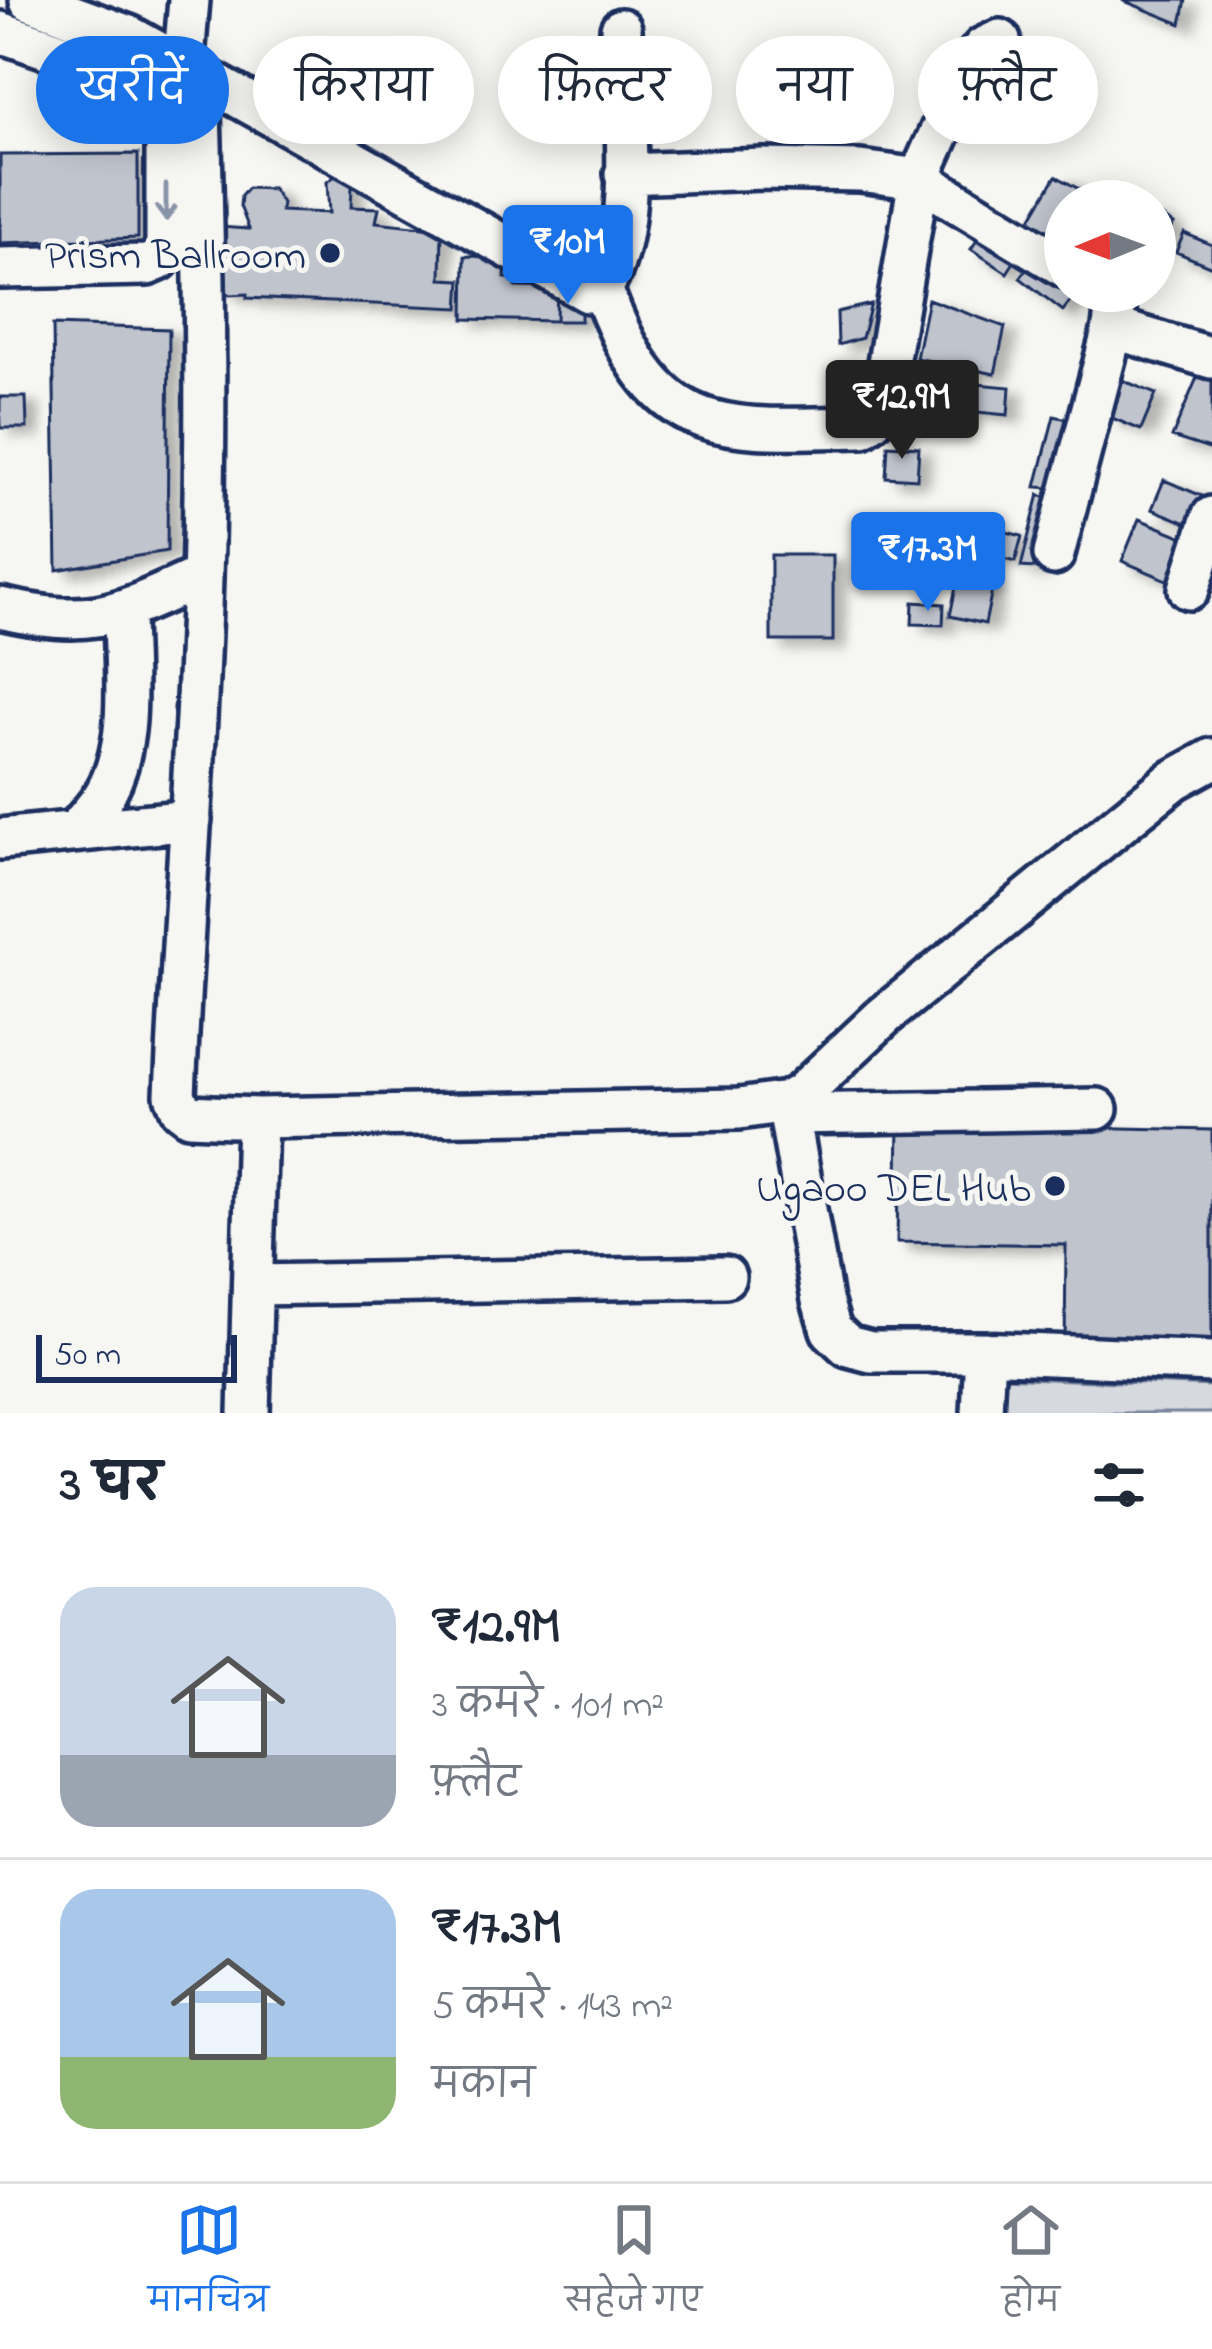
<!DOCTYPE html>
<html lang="hi">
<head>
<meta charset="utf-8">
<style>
	:root { --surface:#fff; --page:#f2f2f3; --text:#1f2937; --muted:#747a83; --line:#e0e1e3; --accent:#1a73e8 }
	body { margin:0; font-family:"Indie Flower","Playpen Sans Deva",sans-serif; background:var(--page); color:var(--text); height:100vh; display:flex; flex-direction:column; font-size:45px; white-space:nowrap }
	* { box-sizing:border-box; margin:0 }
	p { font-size:39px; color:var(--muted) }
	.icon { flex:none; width:66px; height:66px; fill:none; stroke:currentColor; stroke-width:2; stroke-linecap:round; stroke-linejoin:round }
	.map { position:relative; height:1413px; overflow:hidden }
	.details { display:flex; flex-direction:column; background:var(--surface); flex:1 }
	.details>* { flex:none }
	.guide { position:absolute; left:36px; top:36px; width:1140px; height:108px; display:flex; gap:24px }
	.needle { width:78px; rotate:269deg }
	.tools { position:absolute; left:1044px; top:180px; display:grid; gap:24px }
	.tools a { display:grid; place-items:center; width:132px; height:132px; border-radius:50%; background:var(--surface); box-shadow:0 6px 30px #0003; font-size:60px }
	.scale { position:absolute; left:36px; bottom:30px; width:201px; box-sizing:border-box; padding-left:12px; border:6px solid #1b2f5e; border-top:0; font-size:33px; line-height:42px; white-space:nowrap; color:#1b2f5e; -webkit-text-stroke:9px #f6f6f2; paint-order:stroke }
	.price { position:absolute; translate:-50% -102px; padding:0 27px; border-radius:12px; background:var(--accent); color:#fff; font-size:39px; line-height:78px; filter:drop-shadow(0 3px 6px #0008) }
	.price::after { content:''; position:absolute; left:50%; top:72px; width:36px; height:27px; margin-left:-18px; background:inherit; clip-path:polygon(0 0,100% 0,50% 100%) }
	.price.active { background:#222; color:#fff }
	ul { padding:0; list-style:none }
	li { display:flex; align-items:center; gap:36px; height:300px; padding:0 60px }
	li+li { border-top:3px solid var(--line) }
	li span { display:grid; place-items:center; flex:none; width:336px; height:240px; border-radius:36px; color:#555 }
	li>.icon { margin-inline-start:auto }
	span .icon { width:144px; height:144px; fill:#fffc; stroke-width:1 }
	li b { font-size:51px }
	h2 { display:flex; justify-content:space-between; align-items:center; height:144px; padding:0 60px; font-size:51px }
	.tag { padding:0 42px; border-radius:54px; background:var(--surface); box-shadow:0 6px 30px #0003; font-size:42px; line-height:108px }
	.tag.active { background:var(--accent); color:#fff }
	.tab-bar { display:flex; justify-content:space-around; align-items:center; height:168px; border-top:3px solid var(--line); background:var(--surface); font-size:33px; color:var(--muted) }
	.tab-bar a { display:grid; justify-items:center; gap:6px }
	.tab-bar .active { color:var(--accent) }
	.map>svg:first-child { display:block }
	.green { fill:#d6d9dd; stroke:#78849e; stroke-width:3 }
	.building { fill:#c0c4cd; stroke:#1b2f5e; stroke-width:3; filter:url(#shadow) }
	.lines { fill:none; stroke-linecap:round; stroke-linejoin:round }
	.minor-casing { stroke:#1b2f5e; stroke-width:48 }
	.minor { stroke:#f6f6f2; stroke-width:39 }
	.oneway { stroke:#8892a8 }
	.poi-dot { fill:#1b2f5e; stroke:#f6f6f2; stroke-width:4.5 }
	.labels { text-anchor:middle; stroke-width:10; stroke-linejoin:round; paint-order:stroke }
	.poi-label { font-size:42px; fill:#1b2f5e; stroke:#f6f6f2; text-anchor:end }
</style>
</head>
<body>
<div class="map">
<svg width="1212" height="1413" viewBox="0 0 1212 1413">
	<defs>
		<filter id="shadow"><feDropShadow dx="12" dy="7" stdDeviation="6" flood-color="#0004"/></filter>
	</defs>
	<rect width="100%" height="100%" fill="#f6f6f2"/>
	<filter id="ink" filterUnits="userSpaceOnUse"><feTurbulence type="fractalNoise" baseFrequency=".00833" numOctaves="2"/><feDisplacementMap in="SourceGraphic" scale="24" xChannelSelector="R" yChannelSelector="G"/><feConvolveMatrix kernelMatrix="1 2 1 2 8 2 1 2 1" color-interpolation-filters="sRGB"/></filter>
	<g filter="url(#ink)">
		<!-- green -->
		<path class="green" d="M 1000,1377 L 1212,1386 L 1212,1413 L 999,1413 Z"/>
		<!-- building -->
		<path class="building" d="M 1122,0 L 1186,0 L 1181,24 Z
			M 138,154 L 138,238 L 0,243 L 0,155 Z
			M 340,172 L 347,176 L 352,187 L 351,207 L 379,208 L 376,222 L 442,229 L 441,279 L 461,280 L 459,308 L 247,298 L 247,294 L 230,295 L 224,289 L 219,276 L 219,227 L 249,229 L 240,206 L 241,196 L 248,188 L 273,189 L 282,203 L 281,211 L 329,213 L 327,182 Z
			M 1056,176 L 1091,196 L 1088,201 L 1065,201 L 1065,239 L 1060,248 L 1026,227 Z
			M 1155,212 L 1174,224 L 1157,249 L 1155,248 Z
			M 988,224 L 1023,248 L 1007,273 L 971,249 Z
			M 1184,233 L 1212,245 L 1212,267 L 1176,252 Z
			M 1037,255 L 1065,276 L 1065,291 L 1078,291 L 1063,311 L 1020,278 Z
			M 465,256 L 506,257 L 505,278 L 517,279 L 516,287 L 557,288 L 556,321 L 464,319 Z
			M 557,288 L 581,299 L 581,321 L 556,321 Z
			M 928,299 L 1005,327 L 995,374 L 916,358 Z
			M 871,304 L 862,338 L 838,345 L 837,312 Z
			M 53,325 L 169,329 L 167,551 L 57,570 Z
			M 913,365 L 952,372 L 948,397 L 909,391 Z
			M 1201,368 L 1212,380 L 1212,450 L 1172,437 Z
			M 1122,380 L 1156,394 L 1141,430 L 1107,416 Z
			M 967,383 L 1010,387 L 1008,415 L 965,411 Z
			M 0,397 L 26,397 L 27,428 L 0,428 Z
			M 1054,416 L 1076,421 L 1065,489 L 1036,487 Z
			M 888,445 L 919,447 L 917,479 L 886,477 Z
			M 1164,480 L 1207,498 L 1196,527 L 1152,509 Z
			M 1039,494 L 1052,501 L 1036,568 L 1021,567 Z
			M 946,516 L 1022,536 L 1015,562 L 939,542 Z
			M 1139,519 L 1191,540 L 1174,583 L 1122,561 Z
			M 771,555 L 833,555 L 833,641 L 771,641 Z
			M 958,577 L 993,585 L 985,624 L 950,616 Z
			M 913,602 L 944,604 L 943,625 L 912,624 Z
			M 899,1123 L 1212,1130 L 1212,1355 L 1065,1352 L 1066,1245 L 897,1242 Z"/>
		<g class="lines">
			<!-- minor casing -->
			<g class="minor-casing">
				<path id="minor" d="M 30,0 L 129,36 L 588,292 L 602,288 C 641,230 623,99 621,29
					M 0,32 L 154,85 L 165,99 L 166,115 L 166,245 L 159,260 L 147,265 L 0,268
					M 183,69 L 189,0
					M 199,78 C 205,262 208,447 200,632 C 194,787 182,941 175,1095 L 181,1109 L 189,1115 L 257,1118 L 739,1109 L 787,1102 L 801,1094 L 884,1016 L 1138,809 L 1174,780 L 1212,759
					M 625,174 L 763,169 L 860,171 L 919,179 L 1065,267
					M 602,288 C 657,441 718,430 862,427 L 872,420 L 882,399 L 919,179 L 970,65 L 983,48 L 1000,40
					M 1104,291 L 1116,301 L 1113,328 L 1212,358
					M 1054,554 L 1113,328
					M 1189,589 L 1212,517
					M 0,608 C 95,630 117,614 202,576
					M 77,830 C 86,818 99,805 106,792 C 135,739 124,668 124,610
					M 0,839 L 191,820
					M 787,1102 L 822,1300 L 831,1330 L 848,1346 L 871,1352 L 978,1352 L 1212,1362
					M 789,1114 L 1097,1109
					M 254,1285 L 725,1277
					M 249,1413 L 257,1118
					M 982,1413 L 985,1352"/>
			</g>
			<!-- minor -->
			<use href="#minor" class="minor"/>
		</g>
		<!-- one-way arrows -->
		<defs><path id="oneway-shaft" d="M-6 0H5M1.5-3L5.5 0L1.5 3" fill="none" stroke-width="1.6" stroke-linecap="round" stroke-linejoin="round" transform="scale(3)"/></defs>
		<use class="oneway" href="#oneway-shaft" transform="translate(166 203) rotate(90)"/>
	</g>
	<!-- markers -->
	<g class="poi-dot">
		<circle cx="330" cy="253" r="12"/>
		<circle cx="1055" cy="1186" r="12"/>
	</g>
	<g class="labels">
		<!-- poi labels -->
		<g class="poi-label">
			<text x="306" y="268">Prism Ballroom</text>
			<text x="1031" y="1201">Ugaoo DEL Hub</text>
		</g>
	</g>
</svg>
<div class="tools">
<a><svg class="needle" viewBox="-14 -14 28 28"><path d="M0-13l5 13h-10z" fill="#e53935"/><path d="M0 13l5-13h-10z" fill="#747a83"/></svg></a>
</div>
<div class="scale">50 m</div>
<b class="price" style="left:568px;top:307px">₹10M</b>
<b class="price active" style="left:902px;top:462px">₹12.9M</b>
<b class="price" style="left:928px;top:614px">₹17.3M</b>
<div class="guide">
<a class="tag active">खरीदें</a>
<a class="tag">किराया</a>
<a class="tag">फ़िल्टर</a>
<a class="tag">नया</a>
<a class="tag">फ़्लैट</a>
</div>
</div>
<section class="details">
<h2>3 घर<svg class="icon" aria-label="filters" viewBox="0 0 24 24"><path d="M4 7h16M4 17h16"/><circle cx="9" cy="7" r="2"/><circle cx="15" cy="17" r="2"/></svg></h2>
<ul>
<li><span style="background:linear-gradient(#c9d6e8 70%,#9aa5b1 0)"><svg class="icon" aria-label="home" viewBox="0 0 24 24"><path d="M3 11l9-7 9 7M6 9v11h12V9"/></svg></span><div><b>₹12.9M</b><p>3 कमरे · 101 m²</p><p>फ़्लैट</p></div></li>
<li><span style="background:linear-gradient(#a9c7e8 70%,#8fb573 0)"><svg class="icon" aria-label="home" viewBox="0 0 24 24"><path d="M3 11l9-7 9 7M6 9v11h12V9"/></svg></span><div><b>₹17.3M</b><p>5 कमरे · 143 m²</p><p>मकान</p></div></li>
</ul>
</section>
<nav class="tab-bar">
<a class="active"><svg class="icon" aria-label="map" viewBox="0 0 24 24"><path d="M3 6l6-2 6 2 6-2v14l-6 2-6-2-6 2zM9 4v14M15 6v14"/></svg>मानचित्र</a>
<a><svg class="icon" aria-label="saved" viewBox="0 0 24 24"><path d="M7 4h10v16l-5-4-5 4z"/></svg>सहेजे गए</a>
<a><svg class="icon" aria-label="home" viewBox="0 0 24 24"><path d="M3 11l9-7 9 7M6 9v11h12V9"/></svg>होम</a>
</nav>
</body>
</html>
